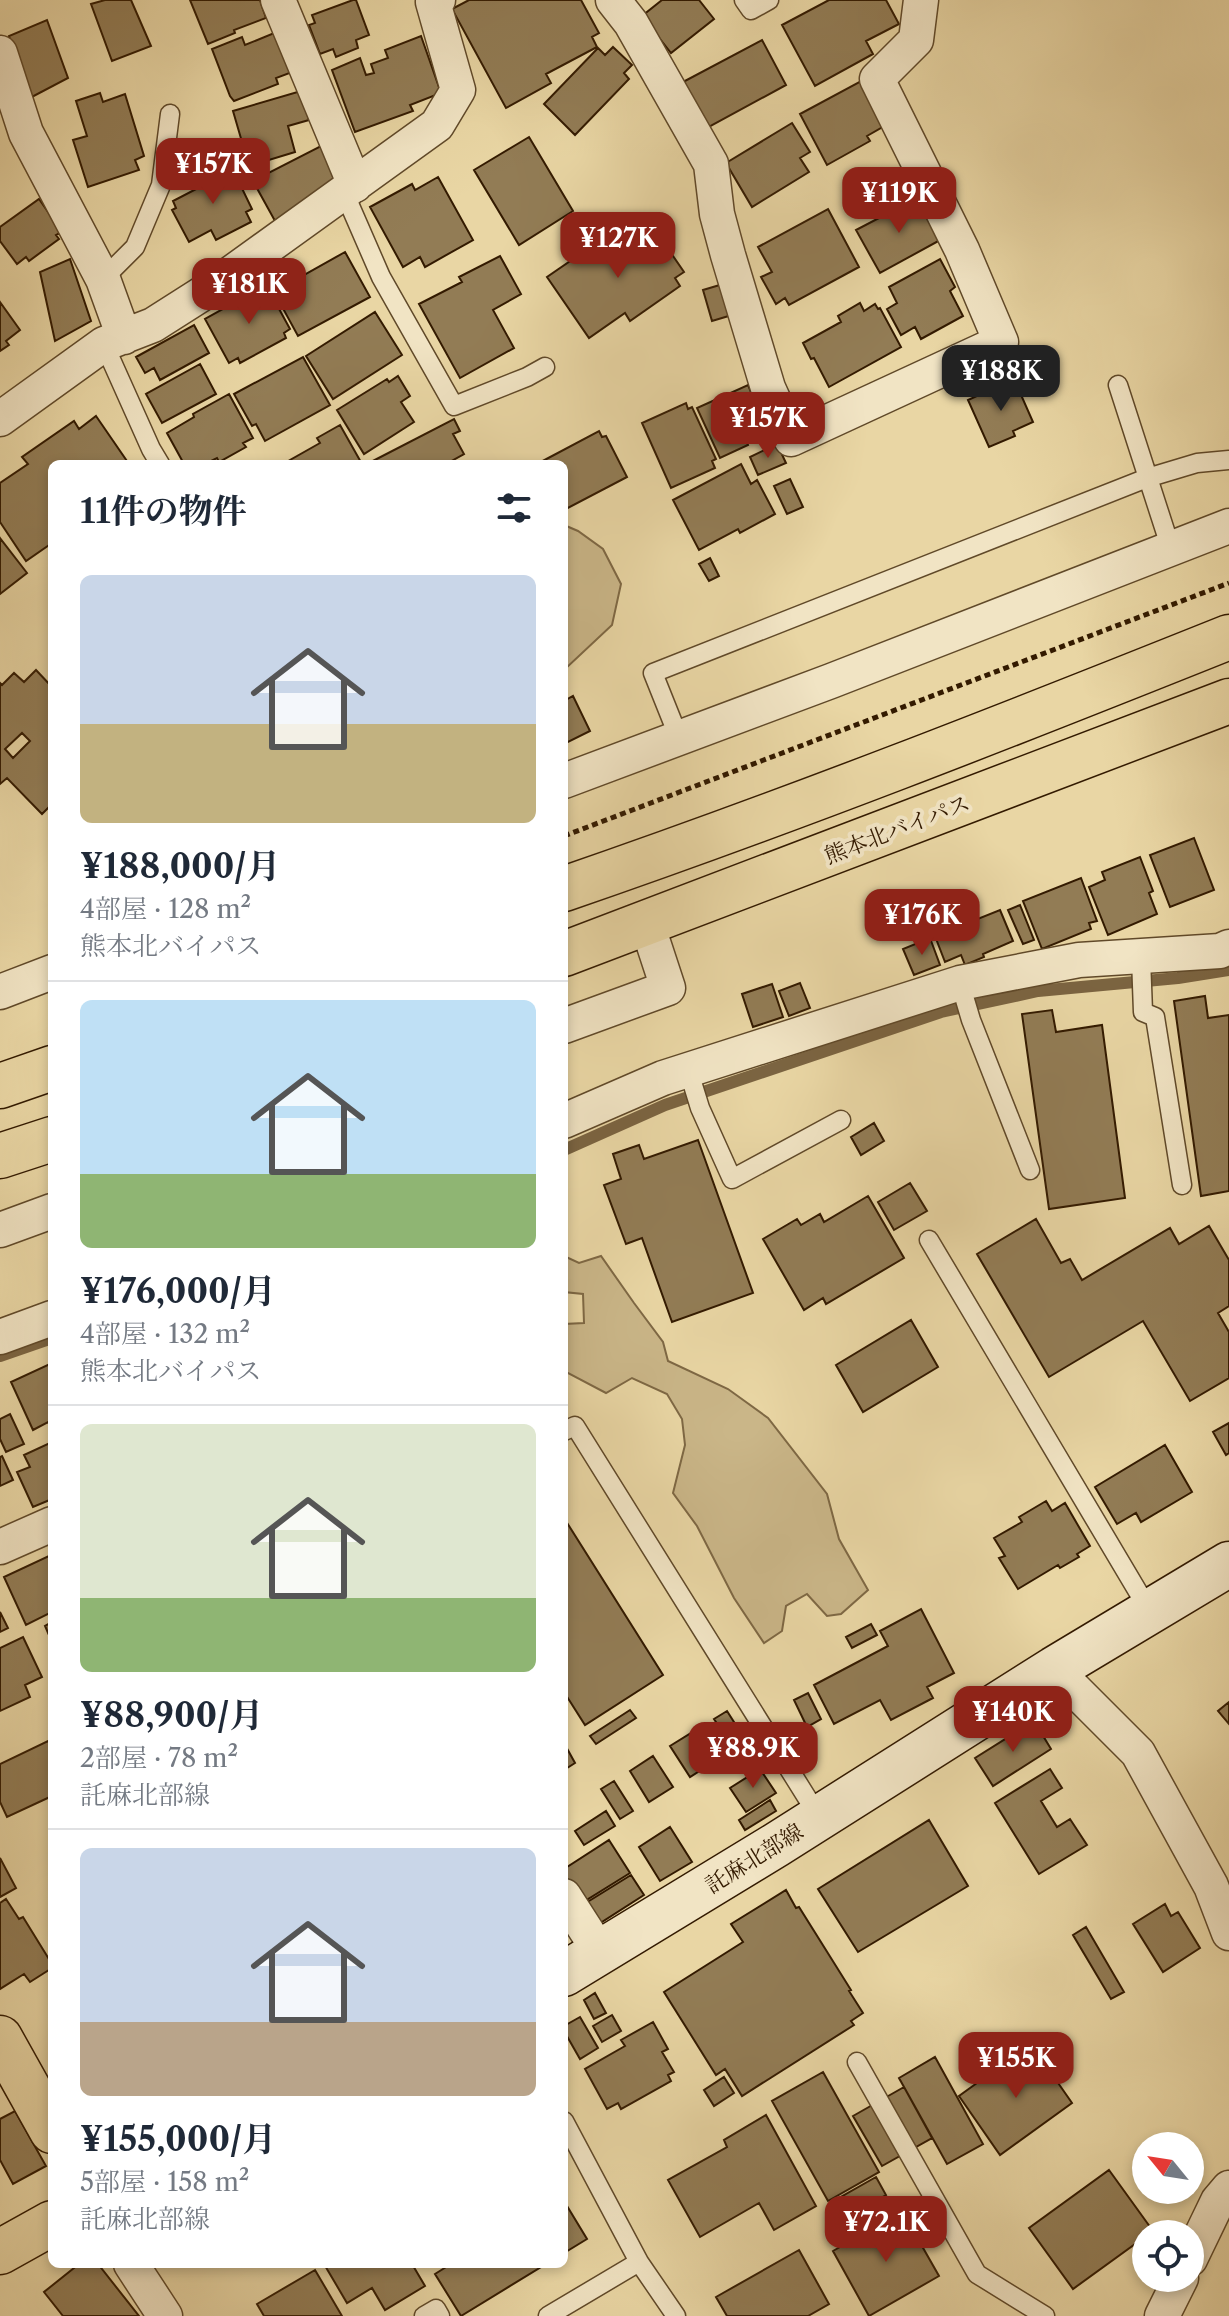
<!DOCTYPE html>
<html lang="ja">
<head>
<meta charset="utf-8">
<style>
	:root { --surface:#fff; --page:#f6f6f7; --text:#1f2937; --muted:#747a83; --line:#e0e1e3; --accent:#8f2418 }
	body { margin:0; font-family:"Libre Caslon Text","Noto Serif JP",serif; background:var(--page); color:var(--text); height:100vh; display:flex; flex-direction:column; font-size:30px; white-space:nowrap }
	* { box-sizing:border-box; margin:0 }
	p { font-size:26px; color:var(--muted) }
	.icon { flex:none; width:44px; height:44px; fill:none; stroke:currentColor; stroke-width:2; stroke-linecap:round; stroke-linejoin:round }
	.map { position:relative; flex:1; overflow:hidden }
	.sheet { position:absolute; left:48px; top:460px; width:520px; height:1808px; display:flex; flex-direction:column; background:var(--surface); border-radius:12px; box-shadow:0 4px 12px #0003 }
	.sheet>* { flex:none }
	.needle { width:52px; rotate:300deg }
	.fabs { position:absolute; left:1132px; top:2132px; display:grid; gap:16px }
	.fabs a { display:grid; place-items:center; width:72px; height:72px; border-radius:50%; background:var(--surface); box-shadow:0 4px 12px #0003; font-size:40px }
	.price { position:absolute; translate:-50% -68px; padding:0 18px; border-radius:16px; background:var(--accent); color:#fff; font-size:26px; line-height:52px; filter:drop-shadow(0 2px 4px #0008) }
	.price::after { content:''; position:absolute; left:50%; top:48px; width:24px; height:18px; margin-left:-12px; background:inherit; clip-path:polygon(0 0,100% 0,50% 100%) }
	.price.on { background:#222; color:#fff }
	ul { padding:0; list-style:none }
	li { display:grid; align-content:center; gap:16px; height:424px; padding:0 32px }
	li+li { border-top:2px solid var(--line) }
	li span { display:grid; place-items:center; height:248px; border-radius:12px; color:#555 }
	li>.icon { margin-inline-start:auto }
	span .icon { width:144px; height:144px; fill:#fffc; stroke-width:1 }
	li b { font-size:34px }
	h2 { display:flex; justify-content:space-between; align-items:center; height:96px; padding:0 32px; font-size:34px }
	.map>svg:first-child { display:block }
	.green { fill:#cab688; stroke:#7e6844; stroke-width:2 }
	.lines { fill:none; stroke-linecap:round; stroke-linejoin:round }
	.stream { stroke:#7b6441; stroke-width:12 }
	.building { fill:#927c55; stroke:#331a00; stroke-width:2; fill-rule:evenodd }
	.service-casing { stroke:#604929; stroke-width:21 }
	.minor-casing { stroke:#604929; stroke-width:37 }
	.secondary-casing { stroke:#331a00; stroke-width:47 }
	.primary-casing { stroke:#331a00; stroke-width:47 }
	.trunk-casing { stroke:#331a00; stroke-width:47 }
	.path { stroke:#331a00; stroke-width:5; stroke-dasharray:6 4; stroke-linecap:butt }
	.service { stroke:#f1e4c4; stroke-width:18 }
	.minor { stroke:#f1e4c4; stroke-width:34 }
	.secondary { stroke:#f1e4c4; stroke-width:44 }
	.primary { stroke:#e9d6a4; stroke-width:44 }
	.trunk { stroke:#e9d6a4; stroke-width:44 }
	.labels { text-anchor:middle; stroke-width:8; stroke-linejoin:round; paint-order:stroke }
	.street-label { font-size:22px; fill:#331a00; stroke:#f1e4c4 }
</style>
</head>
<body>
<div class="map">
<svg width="1229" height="2316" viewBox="0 0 1229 2316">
	<rect width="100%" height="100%" fill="#e9d6a4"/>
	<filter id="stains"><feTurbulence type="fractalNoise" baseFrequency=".0025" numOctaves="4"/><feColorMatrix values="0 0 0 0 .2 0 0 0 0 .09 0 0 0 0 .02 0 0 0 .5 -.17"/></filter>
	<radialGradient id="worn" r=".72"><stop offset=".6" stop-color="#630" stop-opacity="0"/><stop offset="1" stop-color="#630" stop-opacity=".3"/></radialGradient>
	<!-- green -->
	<path class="green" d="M 564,525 L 578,531 L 603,549 L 621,584 L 612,625 L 564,670 Z
		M 564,1256 L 579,1263 L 601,1256 L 634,1303 L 663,1342 L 668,1361 L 728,1389 L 768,1418 L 827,1494 L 839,1539 L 868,1590 L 841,1614 L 827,1616 L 807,1594 L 786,1606 L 782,1631 L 764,1643 L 734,1598 L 697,1526 L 673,1493 L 685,1445 L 682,1419 L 667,1394 L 632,1378 L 606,1393 L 564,1371 L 564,1324 L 584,1323 L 583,1294 L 564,1292 Z"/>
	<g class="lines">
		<!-- stream -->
		<path class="stream" d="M 564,1150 L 665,1105 L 941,1012 L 1038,991 L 1178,978 L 1229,970
			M 0,1356 L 52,1338"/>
	</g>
	<!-- building -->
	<path class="building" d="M 105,0 L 131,0 L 151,46 L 112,61 L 91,4 Z
		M 190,0 L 260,0 L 266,18 L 234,30 L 235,33 L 208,44 Z
		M 353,0 L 356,0 L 369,35 L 356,40 L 358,48 L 336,57 L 333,49 L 320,54 L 309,25 L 315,23 L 312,15 Z
		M 469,0 L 581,0 L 599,33 L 592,37 L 597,47 L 546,74 L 551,83 L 506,108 L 452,9 Z
		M 662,0 L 699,0 L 714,19 L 671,53 L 642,16 Z
		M 829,0 L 886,0 L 899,24 L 866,41 L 873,54 L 815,86 L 782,25 Z
		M 47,20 L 68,78 L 28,99 L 9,36 Z
		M 279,31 L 295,71 L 276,78 L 278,84 L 234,101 L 230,96 L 212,49 L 242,37 L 245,45 Z
		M 421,36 L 441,93 L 410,105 L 413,111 L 355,132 L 332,70 L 360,58 L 366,75 L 374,73 L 371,64 L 388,58 L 385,50 Z
		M 762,40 L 786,85 L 707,128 L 683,82 Z
		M 613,47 L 632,65 L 624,73 L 629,79 L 575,135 L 544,104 L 598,48 L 605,55 Z
		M 863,80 L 886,125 L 867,136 L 870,141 L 827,165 L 800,114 Z
		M 301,91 L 309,120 L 288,126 L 295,152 L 249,166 L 233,111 Z
		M 100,93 L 103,102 L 125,94 L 144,156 L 135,160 L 139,170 L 88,187 L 73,140 L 87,136 L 76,101 Z
		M 792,123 L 810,152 L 800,158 L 809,172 L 752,207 L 726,163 Z
		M 529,137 L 573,211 L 519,245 L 474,170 Z
		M 321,146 L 339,180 L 315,199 L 275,221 L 253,181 Z
		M 224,162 L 233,178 L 236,176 L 252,209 L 246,212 L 251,222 L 216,240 L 211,230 L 189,242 L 172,210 L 176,208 L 173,201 L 202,186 L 198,176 Z
		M 438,177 L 473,240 L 425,267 L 420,257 L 403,267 L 370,207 L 412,184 L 415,190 Z
		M 919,197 L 942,239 L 880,273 L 856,230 Z
		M 39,199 L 62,232 L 56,235 L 59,239 L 29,261 L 26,257 L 17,264 L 0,241 L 0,227 Z
		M 828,209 L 859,267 L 789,305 L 785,298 L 776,304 L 761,277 L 772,272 L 758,247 Z
		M 649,221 L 684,272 L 675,278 L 680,286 L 630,321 L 625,313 L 589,338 L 547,277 L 592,246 L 599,256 Z
		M 345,252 L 370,297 L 298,336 L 274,292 Z
		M 500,256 L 521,294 L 493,310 L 514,348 L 460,378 L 419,304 L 462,282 L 459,277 Z
		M 70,259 L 91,321 L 55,341 L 40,272 Z
		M 940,259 L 955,287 L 950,291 L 963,316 L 921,339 L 915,327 L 901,335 L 887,309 L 897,303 L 889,287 Z
		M 723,284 L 732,315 L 712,321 L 703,290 Z
		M 266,285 L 290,329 L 284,333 L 286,338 L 240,363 L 238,358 L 229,363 L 205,319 Z
		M 0,302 L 20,330 L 6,341 L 9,345 L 0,351 Z
		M 860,303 L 864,311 L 875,304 L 878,309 L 880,308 L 901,347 L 829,387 L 814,358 L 811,359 L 803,343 L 841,322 L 838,316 Z
		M 375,312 L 402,355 L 333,399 L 306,356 Z
		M 194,325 L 209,353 L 160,380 L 154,368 L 145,373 L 136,357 Z
		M 303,357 L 330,405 L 265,441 L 256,424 L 252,426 L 234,394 Z
		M 200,364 L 216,394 L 162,423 L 146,394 Z
		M 398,376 L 410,396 L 401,402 L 414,422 L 364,454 L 337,410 L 387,379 L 389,382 Z
		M 1014,379 L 1033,422 L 1013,431 L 1015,436 L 989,447 L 968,400 Z
		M 748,385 L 766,427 L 758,430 L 760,434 L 746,440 L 748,445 L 720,458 L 697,408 Z
		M 229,394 L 253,438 L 243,443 L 246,447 L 219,462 L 217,458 L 205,464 L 184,464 L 167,433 L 194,417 L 193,414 Z
		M 686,403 L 688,409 L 692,407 L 716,459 L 712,461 L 715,468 L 671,488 L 642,423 Z
		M 96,416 L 129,464 L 52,464 L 52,543 L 26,561 L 0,522 L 0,483 L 28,464 L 22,457 L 74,421 L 79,429 Z
		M 454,419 L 460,431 L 453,434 L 464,454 L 446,464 L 367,464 Z
		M 340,425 L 362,464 L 283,464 L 320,443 L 317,438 Z
		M 599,431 L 602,437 L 606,436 L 627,477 L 564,510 L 564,464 L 537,464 Z
		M 777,444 L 786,463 L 758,475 L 750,457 Z
		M 741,464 L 751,484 L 757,480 L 775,514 L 740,533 L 738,529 L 699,550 L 673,500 Z
		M 790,479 L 803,507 L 787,514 L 774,486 Z
		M 0,538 L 27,573 L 0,594 Z
		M 710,558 L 719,576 L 709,581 L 699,564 Z
		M 36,670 L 52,687 L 52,804 L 42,814 L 7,778 L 0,784 L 0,683 L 2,685 L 14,673 L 24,682 ZM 22,733 L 30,741 L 13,758 L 5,749 Z
		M 573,696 L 590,731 L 564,744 L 564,701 Z
		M 1194,838 L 1214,890 L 1170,907 L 1150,855 Z
		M 1140,857 L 1153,891 L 1149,893 L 1157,914 L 1108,935 L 1089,887 L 1105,880 L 1102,872 Z
		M 1081,878 L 1097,921 L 1089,923 L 1091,929 L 1042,949 L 1023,901 Z
		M 1020,905 L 1034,940 L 1023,944 L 1008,910 Z
		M 1000,910 L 1013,941 L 983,954 L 984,957 L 965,965 L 961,955 L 945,962 L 935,936 Z
		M 930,938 L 940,965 L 914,975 L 903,949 Z
		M 800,983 L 810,1008 L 789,1016 L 779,991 Z
		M 772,984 L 783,1017 L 753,1027 L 742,994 Z
		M 1205,996 L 1208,1018 L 1229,1015 L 1229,1191 L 1201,1196 L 1174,1001 Z
		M 1052,1010 L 1056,1032 L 1102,1025 L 1125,1198 L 1049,1209 L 1022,1014 Z
		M 874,1123 L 884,1141 L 861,1155 L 851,1137 Z
		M 698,1140 L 753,1293 L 672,1322 L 642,1238 L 626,1244 L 604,1185 L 621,1179 L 613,1154 L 639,1145 L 644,1159 Z
		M 910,1183 L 927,1211 L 894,1230 L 878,1202 Z
		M 868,1196 L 904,1258 L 826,1304 L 823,1298 L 804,1310 L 763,1239 L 797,1219 L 801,1225 L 820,1214 L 824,1222 Z
		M 1036,1219 L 1061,1263 L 1070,1259 L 1082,1280 L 1170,1228 L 1179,1244 L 1209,1226 L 1229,1260 L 1229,1306 L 1218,1313 L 1229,1332 L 1229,1378 L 1190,1401 L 1143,1321 L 1049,1377 L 977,1254 Z
		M 911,1320 L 938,1367 L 863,1412 L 836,1365 Z
		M 52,1363 L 52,1430 L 48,1422 L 33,1430 L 11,1382 Z
		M 10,1414 L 24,1444 L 6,1452 L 0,1439 L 0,1419 Z
		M 1229,1423 L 1229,1453 L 1226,1455 L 1213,1432 Z
		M 52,1442 L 52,1499 L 33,1507 L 17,1472 L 30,1467 L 24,1455 Z
		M 1165,1445 L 1192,1492 L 1141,1522 L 1136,1513 L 1117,1524 L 1095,1487 Z
		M 2,1456 L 13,1480 L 0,1486 L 0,1457 Z
		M 1046,1501 L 1052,1511 L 1065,1503 L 1090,1546 L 1077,1554 L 1079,1557 L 1060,1568 L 1058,1565 L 1018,1589 L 999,1558 L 1005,1556 L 994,1538 L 1022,1522 L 1019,1517 Z
		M 564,1518 L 663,1675 L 585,1725 L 564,1692 Z
		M 51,1555 L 52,1612 L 26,1625 L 4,1577 Z
		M 921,1609 L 954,1673 L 927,1687 L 933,1698 L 891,1720 L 880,1700 L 834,1724 L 814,1685 L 888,1646 L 880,1631 Z
		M 0,1612 L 8,1628 L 0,1632 Z
		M 52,1622 L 52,1642 L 45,1626 Z
		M 871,1624 L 877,1635 L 852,1648 L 846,1637 Z
		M 23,1637 L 42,1677 L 25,1685 L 30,1697 L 0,1711 L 0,1648 Z
		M 808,1693 L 821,1719 L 807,1727 L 794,1700 Z
		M 1229,1702 L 1229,1724 L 1218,1711 Z
		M 630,1710 L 636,1718 L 596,1744 L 590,1736 Z
		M 727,1711 L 746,1741 L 733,1748 L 714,1719 Z
		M 1034,1721 L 1051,1749 L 993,1786 L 975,1758 Z
		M 696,1730 L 715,1761 L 690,1777 L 670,1746 Z
		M 48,1741 L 52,1748 L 52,1796 L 7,1817 L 0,1802 L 0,1764 Z
		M 564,1743 L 575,1763 L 564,1770 Z
		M 653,1756 L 673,1787 L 649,1802 L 630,1771 Z
		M 760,1769 L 776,1793 L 746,1812 L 730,1788 Z
		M 1050,1769 L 1062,1788 L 1041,1801 L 1057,1827 L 1070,1819 L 1087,1845 L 1039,1874 L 995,1803 Z
		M 614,1781 L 633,1811 L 620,1819 L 601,1789 Z
		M 770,1800 L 776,1811 L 745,1830 L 739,1820 Z
		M 606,1811 L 615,1826 L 584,1845 L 575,1831 Z
		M 929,1820 L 968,1886 L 858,1952 L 818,1889 Z
		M 670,1827 L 692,1862 L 660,1881 L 639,1847 Z
		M 609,1840 L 630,1873 L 580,1904 L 564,1878 L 564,1869 Z
		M 0,1858 L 16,1888 L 0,1897 Z
		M 631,1875 L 644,1895 L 594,1927 L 581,1906 Z
		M 786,1890 L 796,1908 L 799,1907 L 851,1990 L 849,1991 L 863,2013 L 851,2021 L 854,2025 L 742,2096 L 725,2069 L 716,2075 L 664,1992 L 743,1942 L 731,1924 Z
		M 6,1899 L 19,1919 L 23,1917 L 52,1964 L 52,1968 L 30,1982 L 24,1974 L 0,1989 L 0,1903 Z
		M 1165,1904 L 1171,1916 L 1178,1912 L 1200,1948 L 1163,1972 L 1133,1924 Z
		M 1086,1927 L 1124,1992 L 1111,1999 L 1073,1935 Z
		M 595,1993 L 606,2013 L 594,2019 L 584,2000 Z
		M 612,2015 L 621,2031 L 602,2042 L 593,2026 Z
		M 580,2017 L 598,2048 L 580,2059 L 564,2031 L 564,2026 Z
		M 653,2022 L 668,2049 L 662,2052 L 674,2072 L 668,2075 L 671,2081 L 621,2109 L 618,2103 L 607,2109 L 585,2069 L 625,2046 L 621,2040 Z
		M 1031,2044 L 1072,2103 L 1000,2155 L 959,2096 Z
		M 935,2057 L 983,2144 L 947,2164 L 899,2078 Z
		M 823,2072 L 879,2172 L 828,2201 L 772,2101 Z
		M 724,2077 L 734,2093 L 714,2106 L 704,2090 Z
		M 904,2087 L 932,2138 L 882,2166 L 853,2116 Z
		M 15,2111 L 46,2166 L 13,2184 L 0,2160 L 0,2119 Z
		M 766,2115 L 816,2206 L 774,2230 L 759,2203 L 700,2237 L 668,2180 L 727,2147 L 724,2140 Z
		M 1109,2170 L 1153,2231 L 1073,2289 L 1029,2228 Z
		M 876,2177 L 886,2195 L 841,2220 L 832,2202 Z
		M 564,2201 L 587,2239 L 564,2253 Z
		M 918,2210 L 924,2221 L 912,2228 L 906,2217 Z
		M 902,2211 L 939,2276 L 869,2316 L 833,2251 Z
		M 799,2250 L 829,2304 L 808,2316 L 727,2316 L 716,2297 Z
		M 79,2264 L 98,2264 L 139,2316 L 63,2316 L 44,2292 Z
		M 324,2264 L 412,2264 L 425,2286 L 385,2310 L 372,2288 L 347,2303 Z
		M 451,2264 L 546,2264 L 461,2316 L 435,2274 Z
		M 315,2270 L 342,2316 L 264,2316 L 257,2304 Z"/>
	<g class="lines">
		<!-- service casing -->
		<g class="service-casing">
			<path id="service" d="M 744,0 L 751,10 L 769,0
				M 344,192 L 381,277 L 454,406 L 527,377 L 545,367
				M 103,279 L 135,247 L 161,185 L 170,114
				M 104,344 L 151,449 L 160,464
				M 1118,385 L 1171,549
				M 679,738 L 653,673 L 1147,478 L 1197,463 L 1229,460
				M 1141,958 L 1143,1012 L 1155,1017 L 1182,1185
				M 960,983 L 971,1020 L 1030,1170
				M 688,1069 L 700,1108 L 732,1179 L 841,1120
				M 929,1240 L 1150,1612
				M 564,1431 L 575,1426 L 819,1817
				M 857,2062 L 977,2274 L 1045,2316
				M 564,2121 L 639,2262
				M 424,2316 L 436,2309 L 440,2316
				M 548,2316 L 639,2262 L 676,2316"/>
		</g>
		<!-- minor casing -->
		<g class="minor-casing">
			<path id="minor" d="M 278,0 L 355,185
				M 613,0 L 631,23 L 711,164 L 717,214 L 728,255 L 768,388 L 791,439 L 1001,342 L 962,250 L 877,79 L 916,40 L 921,0
				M 0,53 L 26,133 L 103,279 L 124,337
				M 0,419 L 104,344 L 153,325 L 208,290 L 437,125 L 458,90 L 433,2 L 438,0
				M 564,781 L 831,681 L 1229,526
				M 0,992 L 52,972
				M 564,1026 L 668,988 L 647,924
				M 564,1121 L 663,1078 L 960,983 L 1079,960 L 1220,951 L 1229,947
				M 0,1230 L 52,1211
				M 0,1337 L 52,1318
				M 0,1547 L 52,1524
				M 1054,1669 L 1138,1753 L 1211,1886 L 1229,1933
				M 564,1896 L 600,1952
				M 1190,2259 L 1218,2201 L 1229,2188
				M 131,2264 L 165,2316
				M 1162,2316 L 1181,2278"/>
		</g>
		<!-- secondary casing -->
		<g class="secondary-casing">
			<path id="secondary" d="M 564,1974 L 776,1845 L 1054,1669 L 1229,1564"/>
		</g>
		<!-- primary casing -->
		<g class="primary-casing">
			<path id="primary" d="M 0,2038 L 52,2131
				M 0,2252 L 52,2223"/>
		</g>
		<!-- trunk casing -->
		<g class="trunk-casing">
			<path id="trunk" d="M 564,889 C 788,812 1009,725 1229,637
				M 564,954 L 1229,701
				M 0,1086 L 52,1068
				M 0,1156 L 52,1139"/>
		</g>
		<!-- path -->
		<path class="path" d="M 564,836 L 1229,583"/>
		<!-- service -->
		<use href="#service" class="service"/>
		<!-- minor -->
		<use href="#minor" class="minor"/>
		<!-- secondary -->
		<use href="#secondary" class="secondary"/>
		<!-- primary -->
		<use href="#primary" class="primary"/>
		<!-- trunk -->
		<use href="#trunk" class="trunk"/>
	</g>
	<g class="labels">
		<!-- street labels -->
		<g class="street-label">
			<text transform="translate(897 829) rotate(-21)" y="8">熊本北バイパス</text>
			<text transform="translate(754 1858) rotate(-32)" y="8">託麻北部線</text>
		</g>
	</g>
	<rect width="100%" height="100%" filter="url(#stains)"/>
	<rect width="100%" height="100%" fill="url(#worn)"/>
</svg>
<div class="fabs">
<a><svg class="needle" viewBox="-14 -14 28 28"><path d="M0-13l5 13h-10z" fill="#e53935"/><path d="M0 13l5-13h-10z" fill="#747a83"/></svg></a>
<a><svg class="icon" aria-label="locate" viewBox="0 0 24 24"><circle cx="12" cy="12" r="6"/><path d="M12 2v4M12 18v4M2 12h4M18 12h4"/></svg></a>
</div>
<b class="price" style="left:213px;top:206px">¥157K</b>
<b class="price" style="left:899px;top:235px">¥119K</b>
<b class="price" style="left:618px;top:280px">¥127K</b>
<b class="price" style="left:249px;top:326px">¥181K</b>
<b class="price on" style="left:1001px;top:413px">¥188K</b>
<b class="price" style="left:768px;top:460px">¥157K</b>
<b class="price" style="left:922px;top:957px">¥176K</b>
<b class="price" style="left:1013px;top:1754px">¥140K</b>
<b class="price" style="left:753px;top:1790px">¥88.9K</b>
<b class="price" style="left:1016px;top:2100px">¥155K</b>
<b class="price" style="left:886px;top:2264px">¥72.1K</b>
<section class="sheet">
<h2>11件の物件<svg class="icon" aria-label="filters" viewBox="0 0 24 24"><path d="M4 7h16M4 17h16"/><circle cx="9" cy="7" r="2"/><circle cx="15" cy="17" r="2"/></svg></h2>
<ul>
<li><span style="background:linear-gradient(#c9d6e8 60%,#c2b280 0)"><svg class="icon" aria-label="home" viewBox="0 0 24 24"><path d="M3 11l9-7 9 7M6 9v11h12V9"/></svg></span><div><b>¥188,000/月</b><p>4部屋 · 128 m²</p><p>熊本北バイパス</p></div></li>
<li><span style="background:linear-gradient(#bfe0f5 70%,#8fb573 0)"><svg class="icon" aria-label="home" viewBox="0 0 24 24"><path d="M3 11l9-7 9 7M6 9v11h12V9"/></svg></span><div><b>¥176,000/月</b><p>4部屋 · 132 m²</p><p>熊本北バイパス</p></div></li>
<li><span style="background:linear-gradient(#dfe7d0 70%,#8fb573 0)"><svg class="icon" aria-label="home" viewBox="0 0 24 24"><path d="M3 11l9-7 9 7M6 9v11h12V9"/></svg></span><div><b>¥88,900/月</b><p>2部屋 · 78 m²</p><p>託麻北部線</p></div></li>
<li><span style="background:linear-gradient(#c9d6e8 70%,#b9a48a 0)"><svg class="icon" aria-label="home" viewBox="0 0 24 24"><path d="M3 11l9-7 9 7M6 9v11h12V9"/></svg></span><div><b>¥155,000/月</b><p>5部屋 · 158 m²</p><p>託麻北部線</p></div></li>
</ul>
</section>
</div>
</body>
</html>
